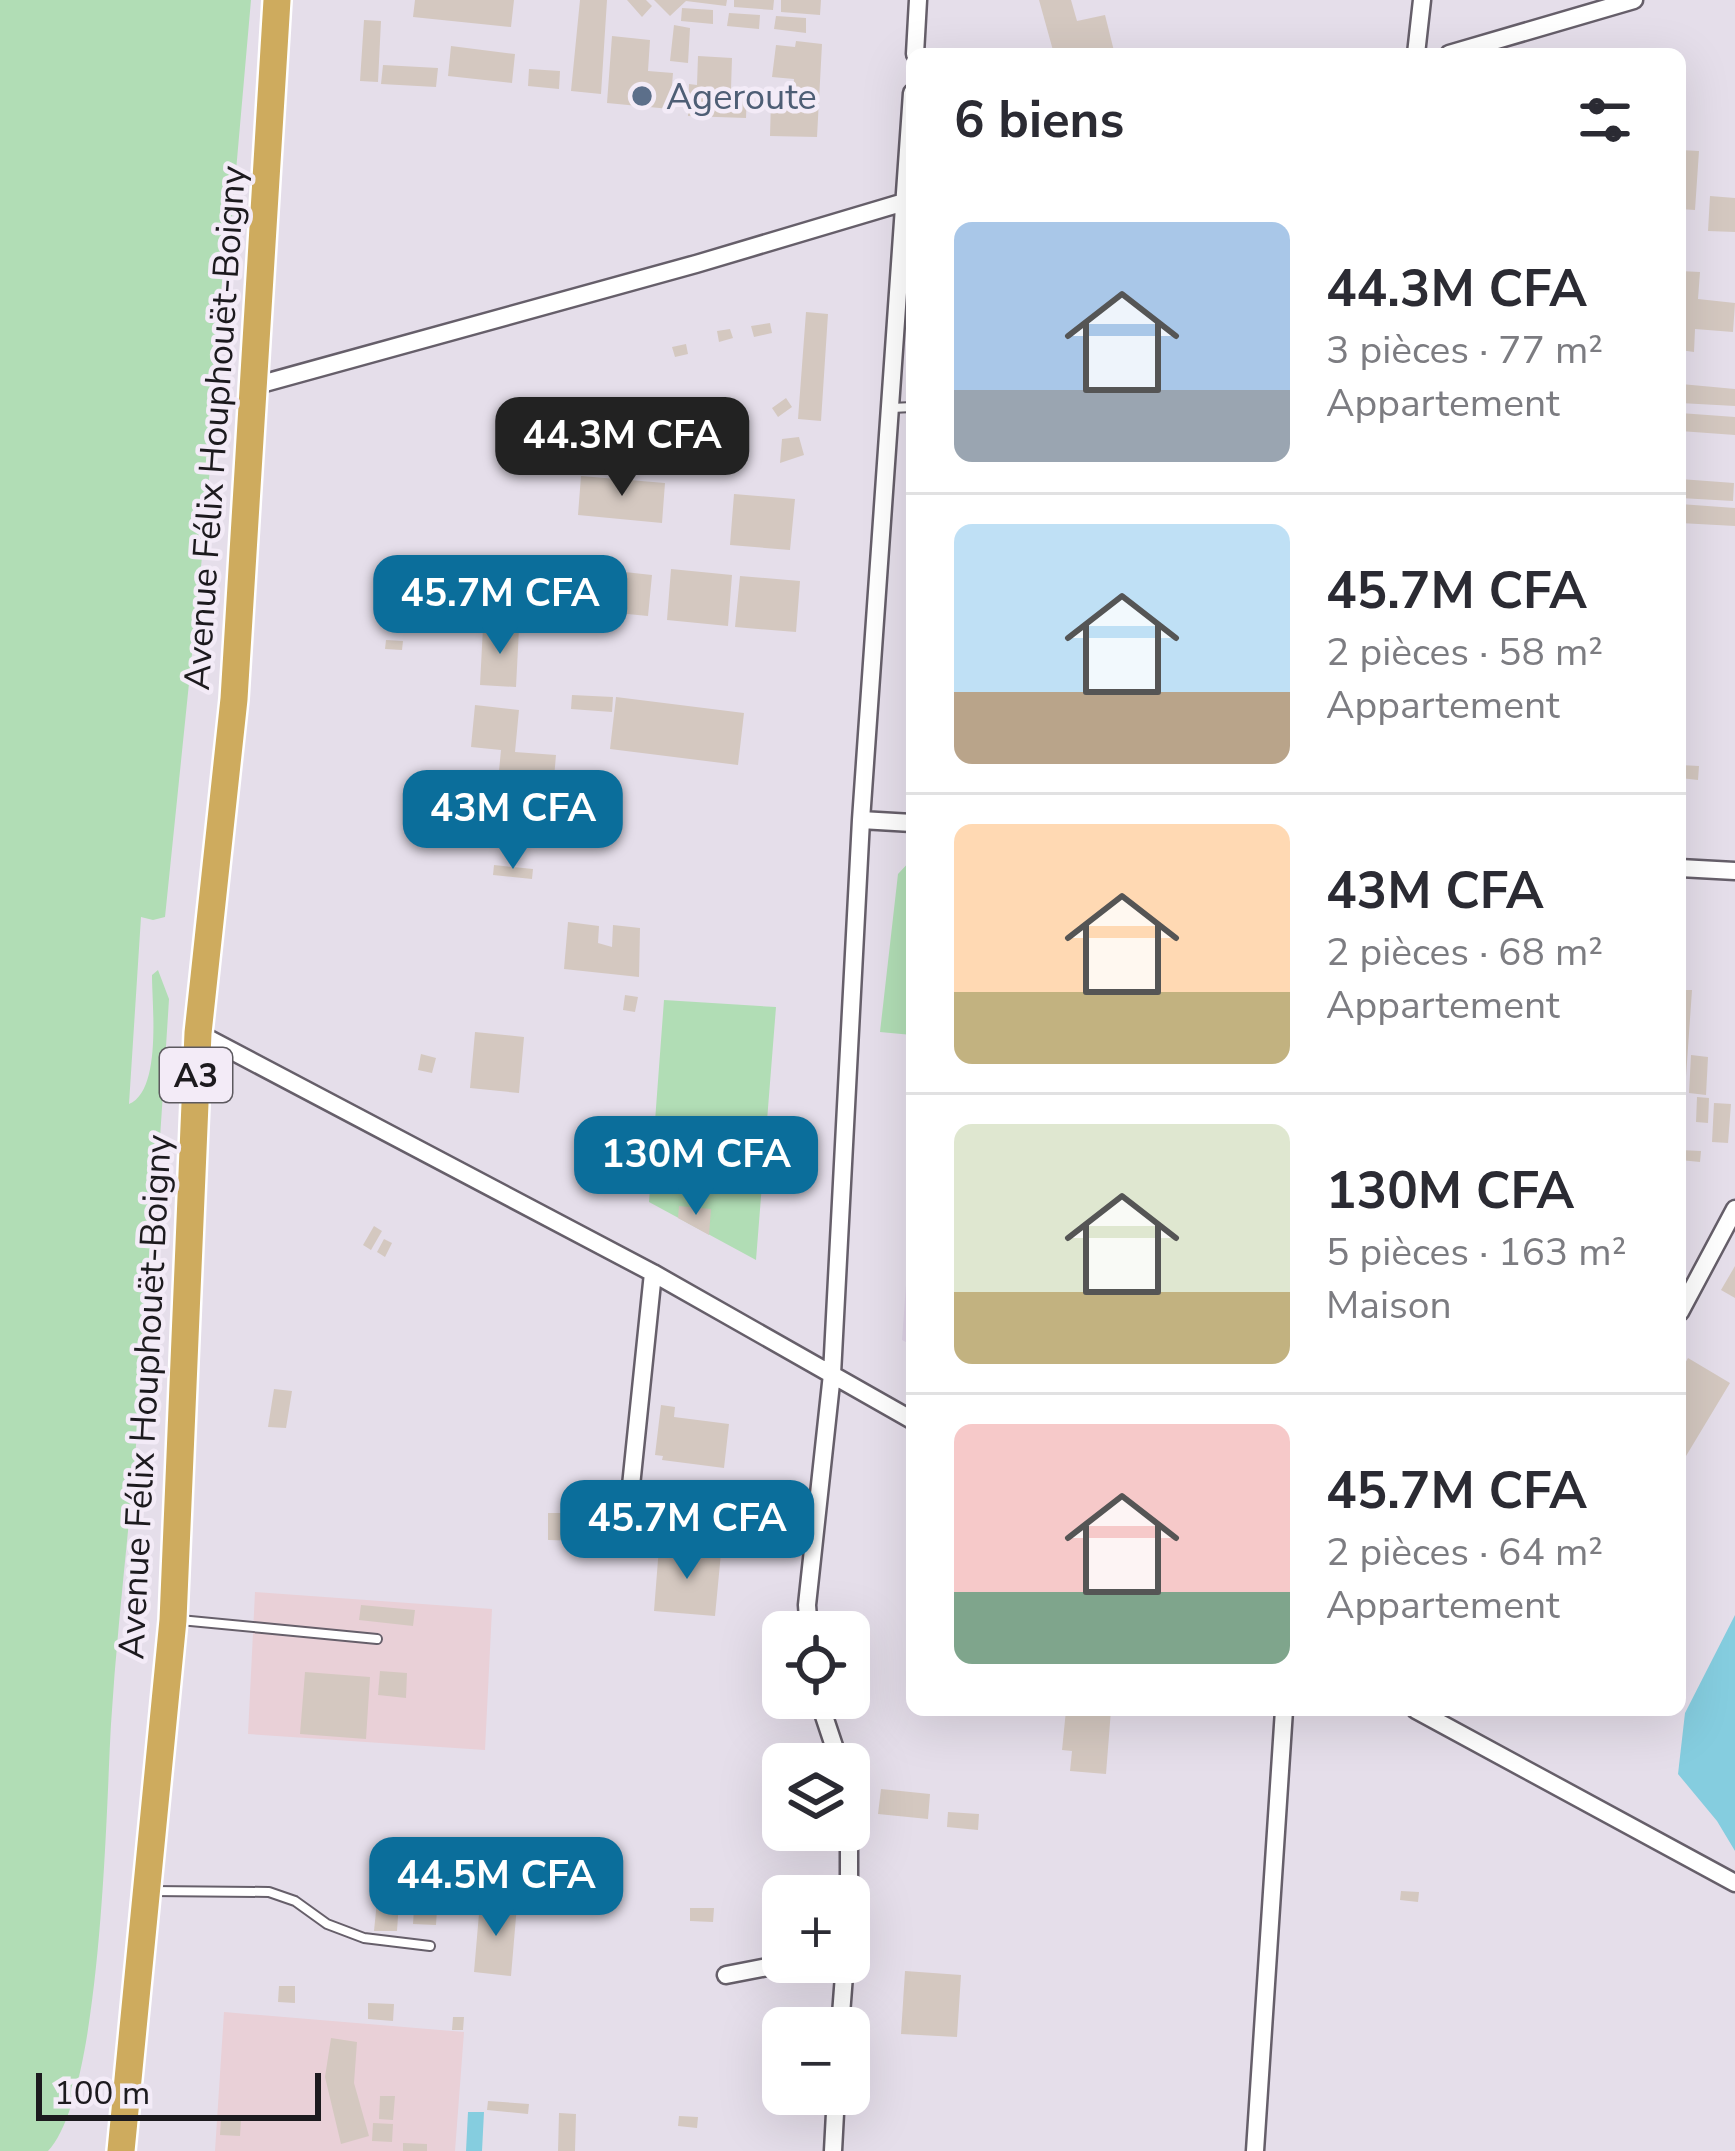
<!DOCTYPE html>
<html lang="fr">
<head>
<meta charset="utf-8">
<style>
	:root { --surface:#fff; --page:#f7f7f7; --text:#2b2b33; --muted:#7c7c81; --line:#e1e1e2; --accent:#0b6e9b }
	body { margin:0; font-family:"Nunito Sans",sans-serif; background:var(--page); color:var(--text); height:100vh; display:flex; flex-direction:column; font-size:45px; white-space:nowrap }
	* { box-sizing:border-box; margin:0 }
	p { font-size:39px; color:var(--muted) }
	.icon { flex:none; width:66px; height:66px; fill:none; stroke:currentColor; stroke-width:2; stroke-linecap:round; stroke-linejoin:round }
	.map { position:relative; flex:1; overflow:hidden }
	.drawer { position:absolute; left:906px; top:48px; width:780px; height:1668px; display:flex; flex-direction:column; background:var(--surface); border-radius:18px; box-shadow:0 12px 48px #0002 }
	.drawer>* { flex:none }
	.tools { position:absolute; left:762px; top:1611px; display:grid; gap:24px }
	.tools a { display:grid; place-items:center; width:108px; height:108px; border-radius:18px; background:var(--surface); box-shadow:0 12px 48px #0002; font-size:60px }
	.scale { position:absolute; left:36px; bottom:30px; width:285px; box-sizing:border-box; padding-left:12px; border:6px solid #1c1a1e; border-top:0; font-size:33px; line-height:42px; white-space:nowrap; color:#1c1a1e; -webkit-text-stroke:9px #f3ebf7; paint-order:stroke }
	.price { position:absolute; translate:-50% -102px; padding:0 27px; border-radius:24px; background:var(--accent); color:#fff; font-size:39px; line-height:78px; filter:drop-shadow(0 3px 6px #0008) }
	.price::after { content:''; position:absolute; left:50%; top:72px; width:36px; height:27px; margin-left:-18px; background:inherit; clip-path:polygon(0 0,100% 0,50% 100%) }
	.price.on { background:#222; color:#fff }
	ul { padding:0; list-style:none }
	li { display:flex; align-items:center; gap:36px; height:300px; padding:0 48px }
	li+li { border-top:3px solid var(--line) }
	li span { display:grid; place-items:center; flex:none; width:336px; height:240px; border-radius:18px; color:#555 }
	li>.icon { margin-inline-start:auto }
	span .icon { width:144px; height:144px; fill:#fffc; stroke-width:1 }
	li b { font-size:51px }
	h2 { display:flex; justify-content:space-between; align-items:center; height:144px; padding:0 48px; font-size:51px }
	.map>svg:first-child { display:block }
	.built { fill:#ddd2e5 }
	.industrial { fill:#e9d0d7 }
	.green { fill:#b1ddb5 }
	.water { fill:#85cddf }
	.building { fill:#d4c8c0 }
	.lines { fill:none; stroke-linecap:round; stroke-linejoin:round }
	.service-casing { stroke:#665f6a; stroke-width:12 }
	.minor-casing { stroke:#665f6a; stroke-width:21 }
	.trunk-casing { stroke:#fff; stroke-width:32 }
	.service { stroke:#fff; stroke-width:8 }
	.minor { stroke:#fff; stroke-width:16 }
	.trunk { stroke:#ceab5e; stroke-width:27 }
	.service-dot { fill:#5c6f8a; stroke:#f3ebf7; stroke-width:4.5 }
	.labels { text-anchor:middle; stroke-width:9; stroke-linejoin:round; paint-order:stroke }
	.shield { fill:#f3ebf7; stroke:#5c595f; stroke-width:3 }
	.shield-label { font-size:33px; font-weight:bold; fill:#1c1a1e }
	.service-label { font-size:36px; fill:#4e5e75; stroke:#f3ebf7; text-anchor:start }
	.street-label { font-size:36px; fill:#1c1a1e; stroke:#f3ebf7 }
</style>
</head>
<body>
<div class="map">
<svg width="1735" height="2151" viewBox="0 0 1735 2151">
	<rect width="100%" height="100%" fill="#e5deea"/>
	<!-- built -->
	<path class="built" d="M 912,1202 L 912,1345 L 902,1340 Z"/>
	<!-- industrial -->
	<path class="industrial" d="M 255,1592 L 492,1609 L 485,1750 L 248,1734 Z
		M 224,2012 L 464,2032 L 455,2151 L 215,2151 Z"/>
	<!-- green -->
	<path class="green" d="M 0,0 L 251,0 L 203,547 L 165,917 L 153,920 L 141,917 L 129,1104 C 162,1090 152,1006 152,975 L 158,970 L 169,999 C 160,1144 150,1289 137,1434 C 129,1531 117,1627 111,1724 C 106,1810 102,2095 48,2151 L 0,2151 Z
		M 912,859 L 912,1035 L 880,1032 L 898,874 Z
		M 664,1000 L 776,1007 L 756,1260 L 649,1202 Z"/>
	<!-- water -->
	<path class="water" d="M 1735,1615 L 1735,1851 L 1717,1821 L 1678,1774 L 1685,1713 Z
		M 468,2112 L 484,2112 L 482,2151 L 466,2151 Z"/>
	<!-- building -->
	<path class="building" d="M 415,0 L 514,0 L 511,27 L 413,17 Z
		M 580,0 L 607,0 L 601,94 L 571,91 Z
		M 627,0 L 646,0 L 652,6 L 642,17 Z
		M 654,0 L 727,0 L 726,6 L 686,1 L 670,16 Z
		M 734,0 L 774,0 L 773,10 L 734,7 Z
		M 781,0 L 821,0 L 820,15 L 781,12 Z
		M 1039,0 L 1071,0 L 1077,21 L 1105,15 L 1114,51 L 1054,54 Z
		M 682,8 L 713,10 L 713,24 L 681,21 Z
		M 729,13 L 760,15 L 759,29 L 727,26 Z
		M 776,16 L 806,18 L 806,33 L 774,29 Z
		M 364,20 L 381,21 L 378,82 L 360,81 Z
		M 674,25 L 690,28 L 688,63 L 670,61 Z
		M 612,36 L 650,40 L 648,71 L 673,73 L 670,109 L 607,103 Z
		M 796,41 L 822,44 L 817,137 L 770,136 L 771,100 L 792,101 L 794,79 L 772,77 L 776,45 L 795,47 Z
		M 451,46 L 515,54 L 512,83 L 448,76 Z
		M 698,56 L 732,58 L 731,89 L 747,90 L 746,118 L 688,116 L 689,84 L 697,85 Z
		M 383,65 L 438,68 L 436,87 L 381,84 Z
		M 529,69 L 560,71 L 559,89 L 528,86 Z
		M 1680,150 L 1699,151 L 1695,210 L 1680,209 Z
		M 1710,196 L 1735,198 L 1735,232 L 1708,231 Z
		M 1680,271 L 1700,272 L 1698,299 L 1735,303 L 1733,332 L 1695,329 L 1694,352 L 1680,350 Z
		M 806,312 L 828,314 L 821,421 L 798,419 Z
		M 770,323 L 772,333 L 754,337 L 751,326 Z
		M 730,329 L 733,338 L 719,342 L 717,331 Z
		M 686,344 L 688,354 L 675,357 L 672,347 Z
		M 1681,384 L 1735,389 L 1735,406 L 1680,403 Z
		M 786,398 L 792,407 L 778,417 L 772,408 Z
		M 1680,413 L 1735,417 L 1735,435 L 1680,431 Z
		M 799,437 L 804,455 L 780,463 L 782,439 Z
		M 581,476 L 665,483 L 662,523 L 578,515 Z
		M 1680,479 L 1734,483 L 1733,501 L 1680,498 Z
		M 734,494 L 795,499 L 790,550 L 730,545 Z
		M 1680,504 L 1735,508 L 1735,526 L 1680,523 Z
		M 570,566 L 652,575 L 648,616 L 565,608 Z
		M 671,569 L 732,575 L 728,626 L 667,620 Z
		M 740,576 L 800,581 L 796,632 L 735,627 Z
		M 483,627 L 519,629 L 516,687 L 480,685 Z
		M 386,640 L 403,641 L 402,650 L 385,649 Z
		M 572,695 L 613,697 L 612,712 L 571,709 Z
		M 616,697 L 744,713 L 738,765 L 610,749 Z
		M 475,705 L 519,710 L 515,752 L 556,755 L 551,813 L 529,811 L 530,797 L 497,792 L 501,750 L 471,747 Z
		M 1680,765 L 1699,766 L 1698,780 L 1680,778 Z
		M 505,821 L 522,822 L 521,832 L 513,831 L 512,841 L 495,840 L 496,830 L 504,831 Z
		M 494,865 L 533,869 L 532,879 L 493,875 Z
		M 568,922 L 599,926 L 598,943 L 612,947 L 613,925 L 640,928 L 639,977 L 564,969 Z
		M 1680,990 L 1692,990 L 1685,1091 L 1680,1091 Z
		M 625,995 L 638,997 L 635,1012 L 623,1010 Z
		M 475,1032 L 524,1037 L 519,1093 L 470,1088 Z
		M 421,1054 L 436,1058 L 432,1073 L 418,1070 Z
		M 1691,1055 L 1708,1057 L 1706,1095 L 1689,1093 Z
		M 1697,1097 L 1709,1098 L 1708,1123 L 1696,1122 Z
		M 1714,1103 L 1731,1104 L 1728,1143 L 1712,1142 Z
		M 1680,1150 L 1701,1151 L 1700,1162 L 1680,1160 Z
		M 679,1206 L 711,1209 L 709,1235 L 678,1218 Z
		M 374,1226 L 382,1231 L 371,1250 L 363,1245 Z
		M 384,1239 L 392,1243 L 385,1257 L 377,1252 Z
		M 1735,1266 L 1735,1298 L 1721,1290 Z
		M 1688,1358 L 1730,1383 L 1680,1466 L 1680,1372 Z
		M 274,1389 L 292,1391 L 286,1428 L 268,1427 Z
		M 661,1405 L 675,1407 L 674,1417 L 729,1424 L 724,1468 L 662,1460 L 663,1456 L 655,1455 Z
		M 665,1480 L 724,1487 L 723,1498 L 737,1499 L 733,1541 L 698,1537 L 700,1525 L 688,1524 L 687,1536 L 670,1534 L 672,1513 L 661,1512 Z
		M 563,1492 L 585,1493 L 584,1541 L 548,1540 L 548,1513 L 563,1513 Z
		M 589,1524 L 618,1525 L 618,1543 L 589,1543 Z
		M 659,1547 L 721,1553 L 715,1616 L 654,1611 Z
		M 361,1605 L 415,1610 L 413,1626 L 359,1620 Z
		M 380,1671 L 407,1673 L 406,1698 L 378,1695 Z
		M 305,1672 L 370,1677 L 366,1739 L 300,1734 Z
		M 1066,1710 L 1111,1710 L 1106,1774 L 1070,1771 L 1072,1751 L 1062,1750 Z
		M 881,1789 L 930,1794 L 928,1819 L 878,1814 Z
		M 948,1812 L 979,1814 L 978,1830 L 947,1827 Z
		M 1401,1891 L 1419,1892 L 1418,1902 L 1400,1900 Z
		M 531,1897 L 544,1898 L 543,1909 L 530,1907 Z
		M 377,1901 L 399,1902 L 397,1931 L 374,1931 Z
		M 480,1902 L 517,1905 L 511,1976 L 474,1972 Z
		M 414,1908 L 437,1910 L 436,1925 L 413,1924 Z
		M 690,1908 L 714,1908 L 713,1922 L 690,1921 Z
		M 905,1971 L 961,1975 L 957,2037 L 901,2034 Z
		M 279,1986 L 295,1986 L 295,2003 L 278,2002 Z
		M 368,2003 L 394,2004 L 393,2021 L 368,2019 Z
		M 453,2017 L 464,2017 L 463,2030 L 452,2030 Z
		M 331,2038 L 357,2042 L 354,2083 L 369,2136 L 341,2144 L 325,2077 Z
		M 380,2096 L 395,2096 L 393,2120 L 379,2119 Z
		M 488,2101 L 529,2104 L 528,2114 L 487,2110 Z
		M 559,2113 L 576,2114 L 575,2151 L 558,2151 Z
		M 679,2116 L 698,2117 L 697,2128 L 678,2126 Z
		M 221,2119 L 241,2120 L 240,2136 L 220,2135 Z
		M 373,2123 L 393,2124 L 392,2142 L 372,2141 Z
		M 403,2143 L 427,2144 L 427,2151 L 403,2151 Z"/>
	<g class="lines">
		<!-- service casing -->
		<g class="service-casing">
			<path id="service" d="M 892,408 L 912,407
				M 180,1620 L 377,1639
				M 152,1891 L 269,1892 L 295,1901 L 327,1924 L 364,1938 L 430,1946"/>
		</g>
		<!-- minor casing -->
		<g class="minor-casing">
			<path id="minor" d="M 915,54 L 918,0
				M 1416,54 L 1422,0
				M 1449,54 L 1634,0
				M 254,386 L 696,264 L 911,200
				M 861,820 L 912,823
				M 1680,868 L 1735,871
				M 198,1033 L 653,1273 L 912,1420
				M 1680,1312 L 1735,1209
				M 625,1544 L 653,1273
				M 809,1632 L 807,1605 L 832,1374 L 861,820 L 912,93
				M 818,1698 L 840,1764
				M 1416,1710 L 1735,1883
				M 849,1786 L 849,1912
				M 726,1975 L 793,1962
				M 840,2028 L 845,1962
				M 833,2151 L 836,2094
				M 1255,2151 L 1284,1710"/>
		</g>
		<!-- trunk casing -->
		<g class="trunk-casing">
			<path id="trunk" d="M 121,2151 L 173,1620 L 198,1033 L 234,699 L 277,0"/>
		</g>
		<!-- service -->
		<use href="#service" class="service"/>
		<!-- minor -->
		<use href="#minor" class="minor"/>
		<!-- trunk -->
		<use href="#trunk" class="trunk"/>
	</g>
	<!-- markers -->
	<circle class="service-dot" cx="642" cy="96" r="12"/>
	<g class="labels">
		<!-- shield labels -->
		<rect class="shield" x="160" y="1048" width="72" height="54" rx="9"/>
		<g class="shield-label">
			<text x="196" y="1087">A3</text>
		</g>
		<!-- service labels -->
		<g class="service-label">
			<text x="666" y="109">Ageroute</text>
		</g>
		<!-- street labels -->
		<g class="street-label">
			<text transform="translate(214 428) rotate(-86)" y="13">Avenue Félix Houphouët-Boigny</text>
			<text transform="translate(144 1397) rotate(-87)" y="13">Avenue Félix Houphouët-Boigny</text>
		</g>
	</g>
</svg>
<div class="tools">
<a><svg class="icon" aria-label="locate" viewBox="0 0 24 24"><circle cx="12" cy="12" r="6"/><path d="M12 2v4M12 18v4M2 12h4M18 12h4"/></svg></a>
<a><svg class="icon" aria-label="layers" viewBox="0 0 24 24"><path d="M12 4l9 5-9 5-9-5zM3 14l9 5 9-5"/></svg></a>
<a>+</a>
<a>−</a>
</div>
<div class="scale">100 m</div>
<b class="price on" style="left:622px;top:499px">44.3M CFA</b>
<b class="price" style="left:500px;top:657px">45.7M CFA</b>
<b class="price" style="left:513px;top:872px">43M CFA</b>
<b class="price" style="left:696px;top:1218px">130M CFA</b>
<b class="price" style="left:687px;top:1582px">45.7M CFA</b>
<b class="price" style="left:496px;top:1939px">44.5M CFA</b>
<section class="drawer">
<h2>6 biens<svg class="icon" aria-label="filters" viewBox="0 0 24 24"><path d="M4 7h16M4 17h16"/><circle cx="9" cy="7" r="2"/><circle cx="15" cy="17" r="2"/></svg></h2>
<ul>
<li><span style="background:linear-gradient(#a9c7e8 70%,#9aa5b1 0)"><svg class="icon" aria-label="home" viewBox="0 0 24 24"><path d="M3 11l9-7 9 7M6 9v11h12V9"/></svg></span><div><b>44.3M CFA</b><p>3 pièces · 77 m²</p><p>Appartement</p></div></li>
<li><span style="background:linear-gradient(#bfe0f5 70%,#b9a48a 0)"><svg class="icon" aria-label="home" viewBox="0 0 24 24"><path d="M3 11l9-7 9 7M6 9v11h12V9"/></svg></span><div><b>45.7M CFA</b><p>2 pièces · 58 m²</p><p>Appartement</p></div></li>
<li><span style="background:linear-gradient(#ffd9b3 70%,#c2b280 0)"><svg class="icon" aria-label="home" viewBox="0 0 24 24"><path d="M3 11l9-7 9 7M6 9v11h12V9"/></svg></span><div><b>43M CFA</b><p>2 pièces · 68 m²</p><p>Appartement</p></div></li>
<li><span style="background:linear-gradient(#dfe7d0 70%,#c2b280 0)"><svg class="icon" aria-label="home" viewBox="0 0 24 24"><path d="M3 11l9-7 9 7M6 9v11h12V9"/></svg></span><div><b>130M CFA</b><p>5 pièces · 163 m²</p><p>Maison</p></div></li>
<li><span style="background:linear-gradient(#f6c9c9 70%,#7fa58c 0)"><svg class="icon" aria-label="home" viewBox="0 0 24 24"><path d="M3 11l9-7 9 7M6 9v11h12V9"/></svg></span><div><b>45.7M CFA</b><p>2 pièces · 64 m²</p><p>Appartement</p></div></li>
</ul>
</section>
</div>
</body>
</html>
